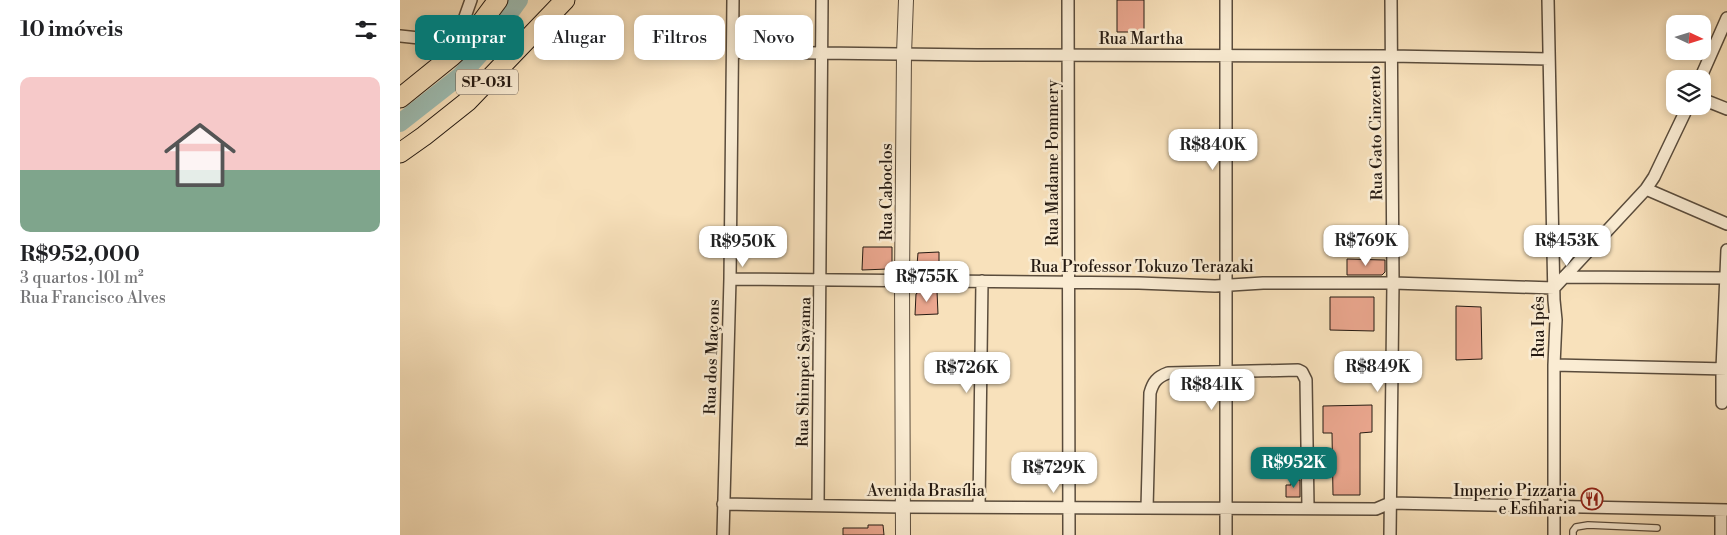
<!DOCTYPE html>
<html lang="pt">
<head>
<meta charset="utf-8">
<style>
	:root { --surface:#fff; --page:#f2f2f2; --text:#202124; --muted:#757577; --line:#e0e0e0; --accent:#0f766e }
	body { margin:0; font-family:"Libre Bodoni",serif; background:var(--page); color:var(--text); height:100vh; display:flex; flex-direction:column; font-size:19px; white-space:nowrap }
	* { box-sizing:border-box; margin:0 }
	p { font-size:16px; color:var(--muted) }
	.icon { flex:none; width:28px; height:28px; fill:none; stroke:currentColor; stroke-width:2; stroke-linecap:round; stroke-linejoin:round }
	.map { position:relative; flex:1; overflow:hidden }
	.panel { display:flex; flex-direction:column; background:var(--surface); width:400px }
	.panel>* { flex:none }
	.hud { position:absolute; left:15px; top:15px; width:475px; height:45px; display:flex; gap:10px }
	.needle { width:32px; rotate:94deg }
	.buttons { position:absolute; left:1266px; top:15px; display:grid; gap:10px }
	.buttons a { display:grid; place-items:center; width:45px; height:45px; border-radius:10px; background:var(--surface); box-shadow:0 2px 8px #0003; font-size:25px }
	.price { position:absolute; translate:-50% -42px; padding:0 11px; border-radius:10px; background:#fff; color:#222; font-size:16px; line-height:32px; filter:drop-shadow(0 1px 2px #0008) }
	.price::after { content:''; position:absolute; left:50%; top:30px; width:15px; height:11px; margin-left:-8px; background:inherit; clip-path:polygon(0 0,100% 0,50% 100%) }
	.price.selected { background:var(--accent); color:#fff }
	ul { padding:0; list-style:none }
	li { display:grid; align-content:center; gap:10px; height:265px; padding:0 20px }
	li+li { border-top:1px solid var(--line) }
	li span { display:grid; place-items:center; height:155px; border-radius:10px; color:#555 }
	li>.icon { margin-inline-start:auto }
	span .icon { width:90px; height:90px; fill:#fffc; stroke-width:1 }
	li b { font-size:21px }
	h2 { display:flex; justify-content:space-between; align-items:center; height:60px; padding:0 20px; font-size:21px }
	.pill { padding:0 18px; border-radius:10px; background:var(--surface); box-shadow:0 2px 8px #0003; font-size:18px; line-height:45px }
	.pill.selected { background:var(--accent); color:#fff }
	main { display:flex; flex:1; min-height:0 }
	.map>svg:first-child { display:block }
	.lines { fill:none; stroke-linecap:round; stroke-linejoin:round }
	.river { stroke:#9dbdb3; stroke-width:18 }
	.building { fill:#eba78f; stroke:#251a12 }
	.service-casing { stroke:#5a4c3c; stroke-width:8 }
	.minor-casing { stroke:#5a4c3c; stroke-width:14 }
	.tertiary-casing { stroke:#5a4c3c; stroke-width:16 }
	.trunk-casing { stroke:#251a12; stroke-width:21 }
	.service { stroke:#faecd3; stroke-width:5.5 }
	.minor { stroke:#faecd3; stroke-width:11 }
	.tertiary { stroke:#faecd3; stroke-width:14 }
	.trunk { stroke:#f8e1bb; stroke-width:19 }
	.labels { text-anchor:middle; stroke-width:5; stroke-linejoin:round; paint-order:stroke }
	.shield { fill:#faecd3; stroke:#65594c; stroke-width:1 }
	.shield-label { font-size:15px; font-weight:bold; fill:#251a12 }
	.street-label { font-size:16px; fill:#251a12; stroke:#faecd3 }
	.poi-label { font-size:16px; fill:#251a12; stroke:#faecd3; text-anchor:end }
</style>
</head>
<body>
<main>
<section class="panel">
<h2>10 imóveis<svg class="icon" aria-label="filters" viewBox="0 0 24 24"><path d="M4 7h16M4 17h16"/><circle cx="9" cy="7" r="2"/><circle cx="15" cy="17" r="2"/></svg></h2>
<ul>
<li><span style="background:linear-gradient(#f6c9c9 60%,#7fa58c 0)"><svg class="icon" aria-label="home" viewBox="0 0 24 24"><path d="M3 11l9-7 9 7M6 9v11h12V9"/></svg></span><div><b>R$952,000</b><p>3 quartos · 101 m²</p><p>Rua Francisco Alves</p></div></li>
</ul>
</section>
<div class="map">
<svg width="1327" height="535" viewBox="0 0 1327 535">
	<rect width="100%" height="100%" fill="#f8e1bb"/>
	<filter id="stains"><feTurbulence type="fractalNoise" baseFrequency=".004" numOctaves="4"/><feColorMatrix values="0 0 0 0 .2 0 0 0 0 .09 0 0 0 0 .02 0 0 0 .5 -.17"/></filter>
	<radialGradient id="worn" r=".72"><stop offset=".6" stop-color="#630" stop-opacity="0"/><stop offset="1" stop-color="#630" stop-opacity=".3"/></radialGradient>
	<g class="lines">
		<!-- river -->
		<path class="river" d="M 0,123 L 60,76 L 81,53 L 119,0"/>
	</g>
	<!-- building -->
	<path class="building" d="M 717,0 L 744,0 L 744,32 L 717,32 Z
		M 463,247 L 492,247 L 492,265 L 488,269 L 462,270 Z
		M 539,252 L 539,270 L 523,271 L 517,265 L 518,253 Z
		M 947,259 L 985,260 L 985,272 L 982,275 L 947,275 Z
		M 521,290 L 537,291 L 538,314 L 515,315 L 516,294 Z
		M 930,297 L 974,297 L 974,331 L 930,330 Z
		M 1056,306 L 1081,307 L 1082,359 L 1056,360 Z
		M 972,405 L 972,432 L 960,433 L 960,495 L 933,495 L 932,433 L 923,433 L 923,406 Z
		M 891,480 L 900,480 L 900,497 L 886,497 L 886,485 L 891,485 Z
		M 468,525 L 483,525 L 484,535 L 443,535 L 443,528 L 468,528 Z"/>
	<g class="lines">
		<!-- service casing -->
		<g class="service-casing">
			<path id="service" d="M 1173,535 L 1173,531 L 1176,527 L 1188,525 L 1257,528"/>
		</g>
		<!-- minor casing -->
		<g class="minor-casing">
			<path id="minor" d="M 668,0 L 669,535
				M 826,0 L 826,535
				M 1148,0 L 1154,300 L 1156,320 L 1154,365 L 1154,535
				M 0,36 L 66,43
				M 54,42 L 61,28 L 71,0
				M 333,52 L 577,55 L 990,56 L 1149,59
				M 1300,79 L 1327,18
				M 1302,99 L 1327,109
				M 1246,189 L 1327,224
				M 1164,277 L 1325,278
				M 330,279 L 739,283 L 815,286 L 863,283 L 993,283 L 1154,288 L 1246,189 L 1254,177 L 1288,106
				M 1154,365 L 1327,369
				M 1322,403 L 1322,369 L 1327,250
				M 323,504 L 502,507 L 976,509 L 990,503 L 1327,510
				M 418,505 L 422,0
				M 579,507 L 582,281
				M 747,508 L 750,393 C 753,382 757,377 768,373 L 898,370 L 902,372 L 906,380 L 908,507
				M 323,535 L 330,279 L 333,0
				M 990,535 L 993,283 L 991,0
				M 1321,535 L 1321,510"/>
		</g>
		<!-- tertiary casing -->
		<g class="tertiary-casing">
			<path id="tertiary" d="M 503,535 L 502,281 L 504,54 L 506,0"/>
		</g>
		<!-- trunk casing -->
		<g class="trunk-casing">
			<path id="trunk" d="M 0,98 L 52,56 L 66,43 L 98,0
				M 0,153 L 24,136 L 68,101 L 165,0"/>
		</g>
		<!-- service -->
		<use href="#service" class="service"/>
		<!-- minor -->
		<use href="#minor" class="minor"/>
		<!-- tertiary -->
		<use href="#tertiary" class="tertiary"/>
		<!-- trunk -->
		<use href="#trunk" class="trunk"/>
	</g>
	<!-- icons -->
	<defs>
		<g id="restaurant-ring" transform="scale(1.125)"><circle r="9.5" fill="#faecd3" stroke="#8f2418" stroke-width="1.5"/><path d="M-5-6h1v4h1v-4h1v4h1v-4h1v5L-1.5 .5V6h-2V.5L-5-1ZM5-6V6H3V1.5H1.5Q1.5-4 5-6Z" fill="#8f2418"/></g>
	</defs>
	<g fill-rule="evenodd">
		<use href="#restaurant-ring" x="1192" y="499"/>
	</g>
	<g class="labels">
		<!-- shield labels -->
		<rect class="shield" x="56" y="69.5" width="62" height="25" rx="4"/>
		<g class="shield-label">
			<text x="87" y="87">SP-031</text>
		</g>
		<!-- street labels -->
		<g class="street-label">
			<text x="741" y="44">Rua Martha</text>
			<text transform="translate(975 133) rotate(-91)" y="6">Rua Gato Cinzento</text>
			<text transform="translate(652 163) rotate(-90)" y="6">Rua Madame Pommery</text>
			<text transform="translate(486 192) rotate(-90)" y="6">Rua Caboclos</text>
			<text x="742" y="272">Rua Professor Tokuzo Terazaki</text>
			<text transform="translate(1138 327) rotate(-90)" y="6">Rua Ipês</text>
			<text transform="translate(311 357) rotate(-88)" y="6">Rua dos Maçons</text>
			<text transform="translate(403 372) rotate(-89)" y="6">Rua Shimpei Sayama</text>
			<text x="526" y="496">Avenida Brasília</text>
		</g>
		<!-- poi labels -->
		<g class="poi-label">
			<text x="1176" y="496">Imperio Pizzaria<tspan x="1176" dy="18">e Esfiharia</tspan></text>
		</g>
	</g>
	<rect width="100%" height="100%" filter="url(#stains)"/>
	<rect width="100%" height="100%" fill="url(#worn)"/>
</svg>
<div class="buttons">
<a><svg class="needle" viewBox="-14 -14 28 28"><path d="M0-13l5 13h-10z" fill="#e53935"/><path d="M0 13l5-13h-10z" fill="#757577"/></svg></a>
<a><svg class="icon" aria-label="layers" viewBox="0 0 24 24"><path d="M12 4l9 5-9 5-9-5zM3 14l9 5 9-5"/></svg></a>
</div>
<b class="price" style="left:813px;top:171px">R$840K</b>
<b class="price" style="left:966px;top:267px">R$769K</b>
<b class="price" style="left:1167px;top:267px">R$453K</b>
<b class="price" style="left:343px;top:268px">R$950K</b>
<b class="price" style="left:527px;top:303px">R$755K</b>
<b class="price" style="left:978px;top:393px">R$849K</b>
<b class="price" style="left:567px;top:394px">R$726K</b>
<b class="price" style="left:812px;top:411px">R$841K</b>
<b class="price selected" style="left:894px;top:489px">R$952K</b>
<b class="price" style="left:654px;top:494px">R$729K</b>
<div class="hud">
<a class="pill selected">Comprar</a>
<a class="pill">Alugar</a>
<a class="pill">Filtros</a>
<a class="pill">Novo</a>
</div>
</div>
</main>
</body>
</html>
